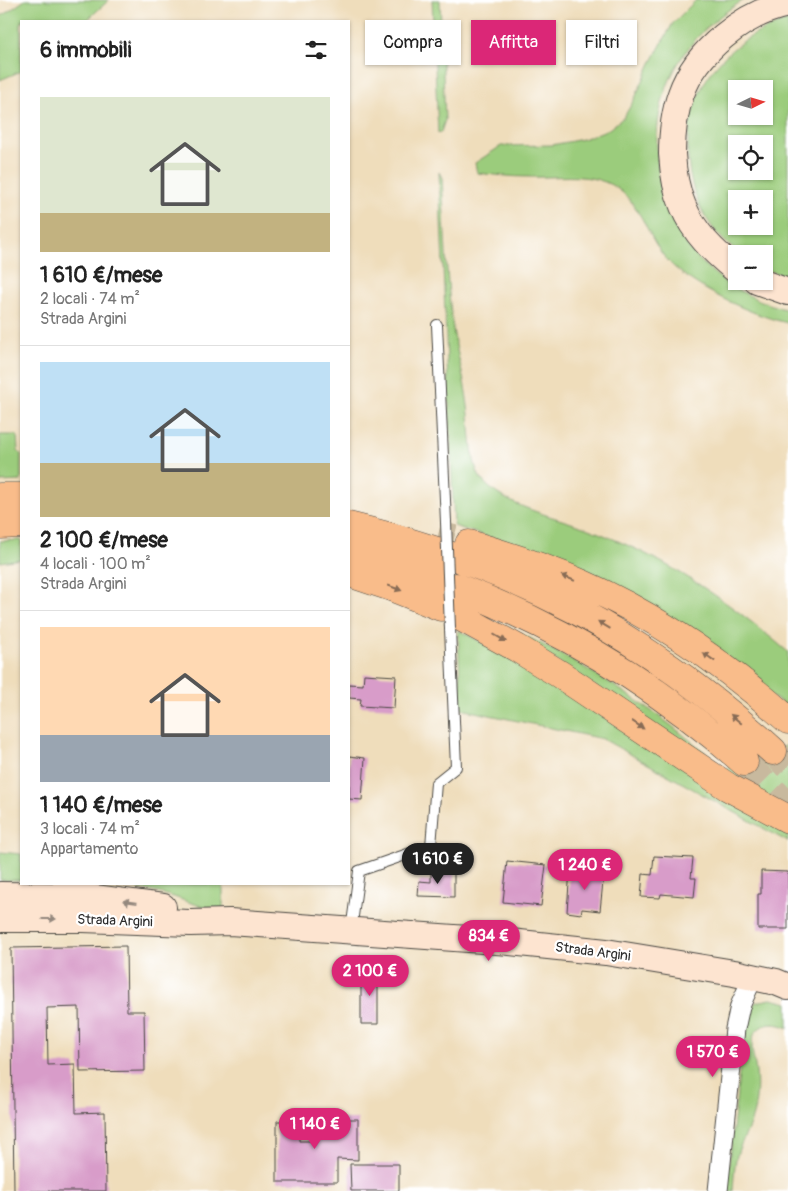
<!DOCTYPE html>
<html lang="it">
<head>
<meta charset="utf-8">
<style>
	:root { --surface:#fff; --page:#f6f6f6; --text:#222; --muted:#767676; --line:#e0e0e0; --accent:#db2777 }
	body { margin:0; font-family:Pangolin,sans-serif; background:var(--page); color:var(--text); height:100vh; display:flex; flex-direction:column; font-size:19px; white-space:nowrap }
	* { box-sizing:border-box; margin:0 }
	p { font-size:16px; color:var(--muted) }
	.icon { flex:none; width:28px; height:28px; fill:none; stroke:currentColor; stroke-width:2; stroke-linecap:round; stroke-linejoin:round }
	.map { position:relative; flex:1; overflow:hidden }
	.details { position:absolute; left:20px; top:20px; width:330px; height:865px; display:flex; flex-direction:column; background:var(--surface); border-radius:0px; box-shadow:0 1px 4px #0004 }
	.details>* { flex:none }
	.top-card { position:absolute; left:365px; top:20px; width:348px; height:45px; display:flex; gap:10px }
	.needle { width:32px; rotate:85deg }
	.fabs { position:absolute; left:728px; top:80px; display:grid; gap:10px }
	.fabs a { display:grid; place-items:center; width:45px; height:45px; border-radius:0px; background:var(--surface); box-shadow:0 1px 4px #0004; font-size:25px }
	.price { position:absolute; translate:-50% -42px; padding:0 11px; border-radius:18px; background:var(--accent); color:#fff; font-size:16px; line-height:32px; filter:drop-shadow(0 1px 2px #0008) }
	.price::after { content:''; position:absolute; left:50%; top:30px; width:15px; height:11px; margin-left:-8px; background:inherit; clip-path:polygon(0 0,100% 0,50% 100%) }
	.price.current { background:#222; color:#fff }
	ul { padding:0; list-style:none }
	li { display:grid; align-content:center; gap:10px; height:265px; padding:0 20px }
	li+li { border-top:1px solid var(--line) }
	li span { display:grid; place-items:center; height:155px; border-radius:0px; color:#555 }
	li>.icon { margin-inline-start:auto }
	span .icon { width:90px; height:90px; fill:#fffc; stroke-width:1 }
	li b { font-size:21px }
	h2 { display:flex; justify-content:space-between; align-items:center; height:60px; padding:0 20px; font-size:21px }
	.pill { padding:0 18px; border-radius:0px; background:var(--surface); box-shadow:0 1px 4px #0004; font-size:18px; line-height:45px }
	.pill.current { background:var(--accent); color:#fff }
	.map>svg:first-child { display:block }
	.green { fill:#9bcc7b; stroke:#637c53; fill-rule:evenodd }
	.building { fill:#d89cc9 }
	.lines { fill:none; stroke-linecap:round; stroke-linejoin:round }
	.highway-tunnel { stroke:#c8b99e; stroke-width:28; stroke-dasharray:28 14; stroke-linecap:butt }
	.lane-casing { stroke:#484641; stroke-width:12 }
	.street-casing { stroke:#484641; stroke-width:21 }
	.secondary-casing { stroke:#484641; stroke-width:28 }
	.highway-casing { stroke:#484641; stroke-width:29 }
	.lane { stroke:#fff; stroke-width:10 }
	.street { stroke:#fff; stroke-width:19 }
	.secondary { stroke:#fde4d0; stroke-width:26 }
	.highway { stroke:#f9bc8a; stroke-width:28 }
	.lane-bridge-casing { stroke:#484641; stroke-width:12; stroke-linecap:butt }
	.lane-bridge { stroke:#fff; stroke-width:10 }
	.oneway { fill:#886c56 }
	.oneway2 { fill:#94887e }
	.labels { text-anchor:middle; stroke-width:4.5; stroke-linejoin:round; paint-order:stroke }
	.street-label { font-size:14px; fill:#2b2b2b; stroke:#fff }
</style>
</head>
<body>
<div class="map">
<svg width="788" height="1191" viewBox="0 0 788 1191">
	<rect width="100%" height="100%" fill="#fff"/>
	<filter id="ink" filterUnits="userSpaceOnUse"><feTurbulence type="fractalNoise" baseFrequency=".02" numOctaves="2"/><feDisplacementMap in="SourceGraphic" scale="10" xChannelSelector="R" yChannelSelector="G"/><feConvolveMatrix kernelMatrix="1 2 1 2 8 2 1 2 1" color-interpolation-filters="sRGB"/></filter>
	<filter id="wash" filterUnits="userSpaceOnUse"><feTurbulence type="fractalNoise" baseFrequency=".0096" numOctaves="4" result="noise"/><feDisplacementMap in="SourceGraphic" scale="20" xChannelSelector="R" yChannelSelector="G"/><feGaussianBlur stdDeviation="1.12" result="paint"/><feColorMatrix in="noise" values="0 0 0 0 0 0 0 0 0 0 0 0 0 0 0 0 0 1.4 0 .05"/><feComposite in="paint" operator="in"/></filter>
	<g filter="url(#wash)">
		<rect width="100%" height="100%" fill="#efddbb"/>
		<!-- green -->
		<path class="green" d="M 25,0 L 109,0 L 86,21 L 21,21 L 21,71 L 0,80 L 0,17 Z
			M 432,0 L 440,0 L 445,120 L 441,132 L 438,133 Z
			M 696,0 L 744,0 C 687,34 654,85 657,153 C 660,235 711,289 788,310 L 788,323 C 753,316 692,287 668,261 C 645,236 641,196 605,182 C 583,173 554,178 530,177 C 512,177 494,175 477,173 L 475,163 L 501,146 L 552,145 L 583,139 L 609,129 L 624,117 L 635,98 L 651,63 L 673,23 Z
			M 788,21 L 788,277 L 764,269 L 764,254 L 739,254 C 729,245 718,236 710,224 C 696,204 689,181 688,156 C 685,89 724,39 788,21 ZM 736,89 L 764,89 L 764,116 L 736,116 ZM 736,144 L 764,144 L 764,171 L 736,171 ZM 736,199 L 764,199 L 764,226 L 736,226 Z
			M 439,172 L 442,178 C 445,229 446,279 453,329 C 457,355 465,380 468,406 C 471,426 470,465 482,480 C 503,506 553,516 583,527 C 603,534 623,543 642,552 C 695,578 744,614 788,652 L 788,706 L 497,540 L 454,526 Z
			M 0,435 L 17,435 L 18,451 L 21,454 L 21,481 L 0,482 Z
			M 21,540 L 21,559 L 0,562 L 0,541 Z
			M 499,623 C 548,646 596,672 640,703 C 670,723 697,746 725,769 L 788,745 L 788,808 L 750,789 Z
			M 458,630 L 491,647 L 788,831 L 788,842 L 603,739 L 461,709 Z
			M 0,852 L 21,854 L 21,880 L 0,880 Z
			M 104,884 L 223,884 L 223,911 C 205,908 191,903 174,897 C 151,890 127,887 104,884 Z
			M 771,999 L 788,1003 L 788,1028 C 777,1022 760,1022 754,1035 C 749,1046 755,1061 756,1072 C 757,1081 757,1090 756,1099 C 754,1120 747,1131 739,1149 C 734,1162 734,1178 733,1191 L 726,1191 L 746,1014 L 756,1002 Z"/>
		<g id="blocks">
			<!-- building -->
			<path class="building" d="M 364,674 L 396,676 L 394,708 L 360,706 L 361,699 L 349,698 L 349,684 L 363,685 Z
				M 349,756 L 365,758 L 362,800 L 349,799 Z
				M 654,856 L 693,858 L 691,878 L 696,878 L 694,897 L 661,894 L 660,898 L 641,897 L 643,874 L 652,875 Z
				M 507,861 L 546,865 L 541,906 L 503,902 Z
				M 570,869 L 604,872 L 600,911 L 582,909 L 581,914 L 567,912 Z
				M 431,870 L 454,871 L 454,897 L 418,896 L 419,881 L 431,882 Z
				M 761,871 L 788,872 L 788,929 L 758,929 L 758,894 L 761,894 Z
				M 126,946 L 127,1011 L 144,1011 L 145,1071 L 80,1072 L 79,1007 L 47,1008 L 48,1065 L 75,1064 L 76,1113 L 105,1112 L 106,1191 L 14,1191 L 11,948 Z
				M 361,969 L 378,969 L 378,1024 L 361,1024 Z
				M 316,1119 L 358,1119 L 358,1160 L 337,1159 L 337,1182 L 277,1182 L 277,1121 L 299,1121 L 299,1141 L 316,1141 Z
				M 350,1164 L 399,1164 L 399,1191 L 351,1191 Z"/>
		</g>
	</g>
	<g filter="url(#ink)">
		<use href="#blocks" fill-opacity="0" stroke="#484641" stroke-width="1"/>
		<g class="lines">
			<!-- highway-tunnel -->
			<path class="highway-tunnel" d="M 438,535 L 454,539
				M 773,751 L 788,766
				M 744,762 L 788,806"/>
			<!-- lane casing -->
			<g class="lane-casing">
				<path id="lane" d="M 437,325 L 446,522
					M 351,931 L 359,871 L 431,846 L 436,783 L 456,767 L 450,629"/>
			</g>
			<!-- street casing -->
			<g class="street-casing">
				<path id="street" d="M 718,1191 L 735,1029 L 740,1006 L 753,977"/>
			</g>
			<!-- secondary casing -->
			<g class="secondary-casing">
				<path id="secondary" d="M 736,270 C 714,252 694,233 683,206 C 676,190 673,171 672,154 C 672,134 674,113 681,94 C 696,51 744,13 788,4
					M 757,281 L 788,292
					M 0,895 L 79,896 L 163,907
					M 0,919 L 83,919 L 190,923 L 230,922 L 510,942 L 606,952 L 734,973 L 776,982 L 788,987"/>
			</g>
			<!-- highway casing -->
			<g class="highway-casing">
				<path id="highway" d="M 0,497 L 21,497
					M 0,525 L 21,524
					M 349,526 C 514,565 647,636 773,751
					M 469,544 C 507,555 546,568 583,584 C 658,617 727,666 788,720
					M 349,554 L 394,566 L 440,581
					M 349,573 L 391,587 L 441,607
					M 456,587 C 563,628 658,686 744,762
					M 457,615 L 517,648 L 561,675 L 728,787 L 788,819"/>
			</g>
			<!-- lane -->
			<use href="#lane" class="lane"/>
			<!-- street -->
			<use href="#street" class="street"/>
			<!-- secondary -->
			<use href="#secondary" class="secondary"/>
			<!-- highway -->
			<use href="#highway" class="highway"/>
			<!-- lane-bridge casing -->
			<g class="lane-bridge-casing">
				<path id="lane-bridge" d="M 446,522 L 450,629"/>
			</g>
			<!-- lane-bridge -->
			<use href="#lane-bridge" class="lane-bridge"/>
		</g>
		<!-- one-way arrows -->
		<defs><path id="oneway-solid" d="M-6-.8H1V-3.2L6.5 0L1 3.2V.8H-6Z" transform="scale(1.25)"/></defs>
		<g class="oneway">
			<use href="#oneway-solid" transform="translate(568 578) rotate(-158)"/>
			<use href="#oneway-solid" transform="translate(395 588) rotate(21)"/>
			<use href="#oneway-solid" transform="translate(604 625) rotate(-149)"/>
			<use href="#oneway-solid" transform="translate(500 638) rotate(30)"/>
			<use href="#oneway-solid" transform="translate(709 657) rotate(-144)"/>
			<use href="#oneway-solid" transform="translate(736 719) rotate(-140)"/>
			<use href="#oneway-solid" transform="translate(638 725) rotate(34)"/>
		</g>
		<g class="oneway2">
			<use href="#oneway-solid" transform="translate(130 902) rotate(-172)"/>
			<use href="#oneway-solid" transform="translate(49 919)"/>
		</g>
	</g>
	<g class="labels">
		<!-- street labels -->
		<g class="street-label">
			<text transform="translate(115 920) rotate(2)" y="5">Strada Argini</text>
			<text transform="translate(593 951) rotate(7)" y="5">Strada Argini</text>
		</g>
	</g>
</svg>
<div class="fabs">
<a><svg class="needle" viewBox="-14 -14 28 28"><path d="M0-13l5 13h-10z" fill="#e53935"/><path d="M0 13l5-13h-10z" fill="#767676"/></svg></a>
<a><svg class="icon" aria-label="locate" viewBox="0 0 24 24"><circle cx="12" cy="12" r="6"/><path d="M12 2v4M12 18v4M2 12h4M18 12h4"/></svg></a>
<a>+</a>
<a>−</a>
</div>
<b class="price current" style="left:438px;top:885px">1 610 €</b>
<b class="price" style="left:585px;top:891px">1 240 €</b>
<b class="price" style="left:489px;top:962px">834 €</b>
<b class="price" style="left:370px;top:997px">2 100 €</b>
<b class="price" style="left:713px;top:1078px">1 570 €</b>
<b class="price" style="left:315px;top:1150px">1 140 €</b>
<div class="top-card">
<a class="pill">Compra</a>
<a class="pill current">Affitta</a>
<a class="pill">Filtri</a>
</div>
<section class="details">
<h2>6 immobili<svg class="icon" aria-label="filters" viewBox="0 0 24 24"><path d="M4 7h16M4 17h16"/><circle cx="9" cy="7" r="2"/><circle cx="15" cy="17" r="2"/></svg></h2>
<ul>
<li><span style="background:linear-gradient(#dfe7d0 75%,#c2b280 0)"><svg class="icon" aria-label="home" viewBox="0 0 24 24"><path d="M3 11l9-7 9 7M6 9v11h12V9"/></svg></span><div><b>1 610 €/mese</b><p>2 locali · 74 m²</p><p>Strada Argini</p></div></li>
<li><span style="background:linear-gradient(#bfe0f5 65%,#c2b280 0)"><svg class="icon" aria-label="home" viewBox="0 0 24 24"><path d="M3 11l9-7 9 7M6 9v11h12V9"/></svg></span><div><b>2 100 €/mese</b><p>4 locali · 100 m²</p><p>Strada Argini</p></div></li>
<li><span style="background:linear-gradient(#ffd9b3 70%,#9aa5b1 0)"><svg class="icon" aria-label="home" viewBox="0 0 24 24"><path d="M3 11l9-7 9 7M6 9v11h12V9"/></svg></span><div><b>1 140 €/mese</b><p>3 locali · 74 m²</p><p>Appartamento</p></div></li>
</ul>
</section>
</div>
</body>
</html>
